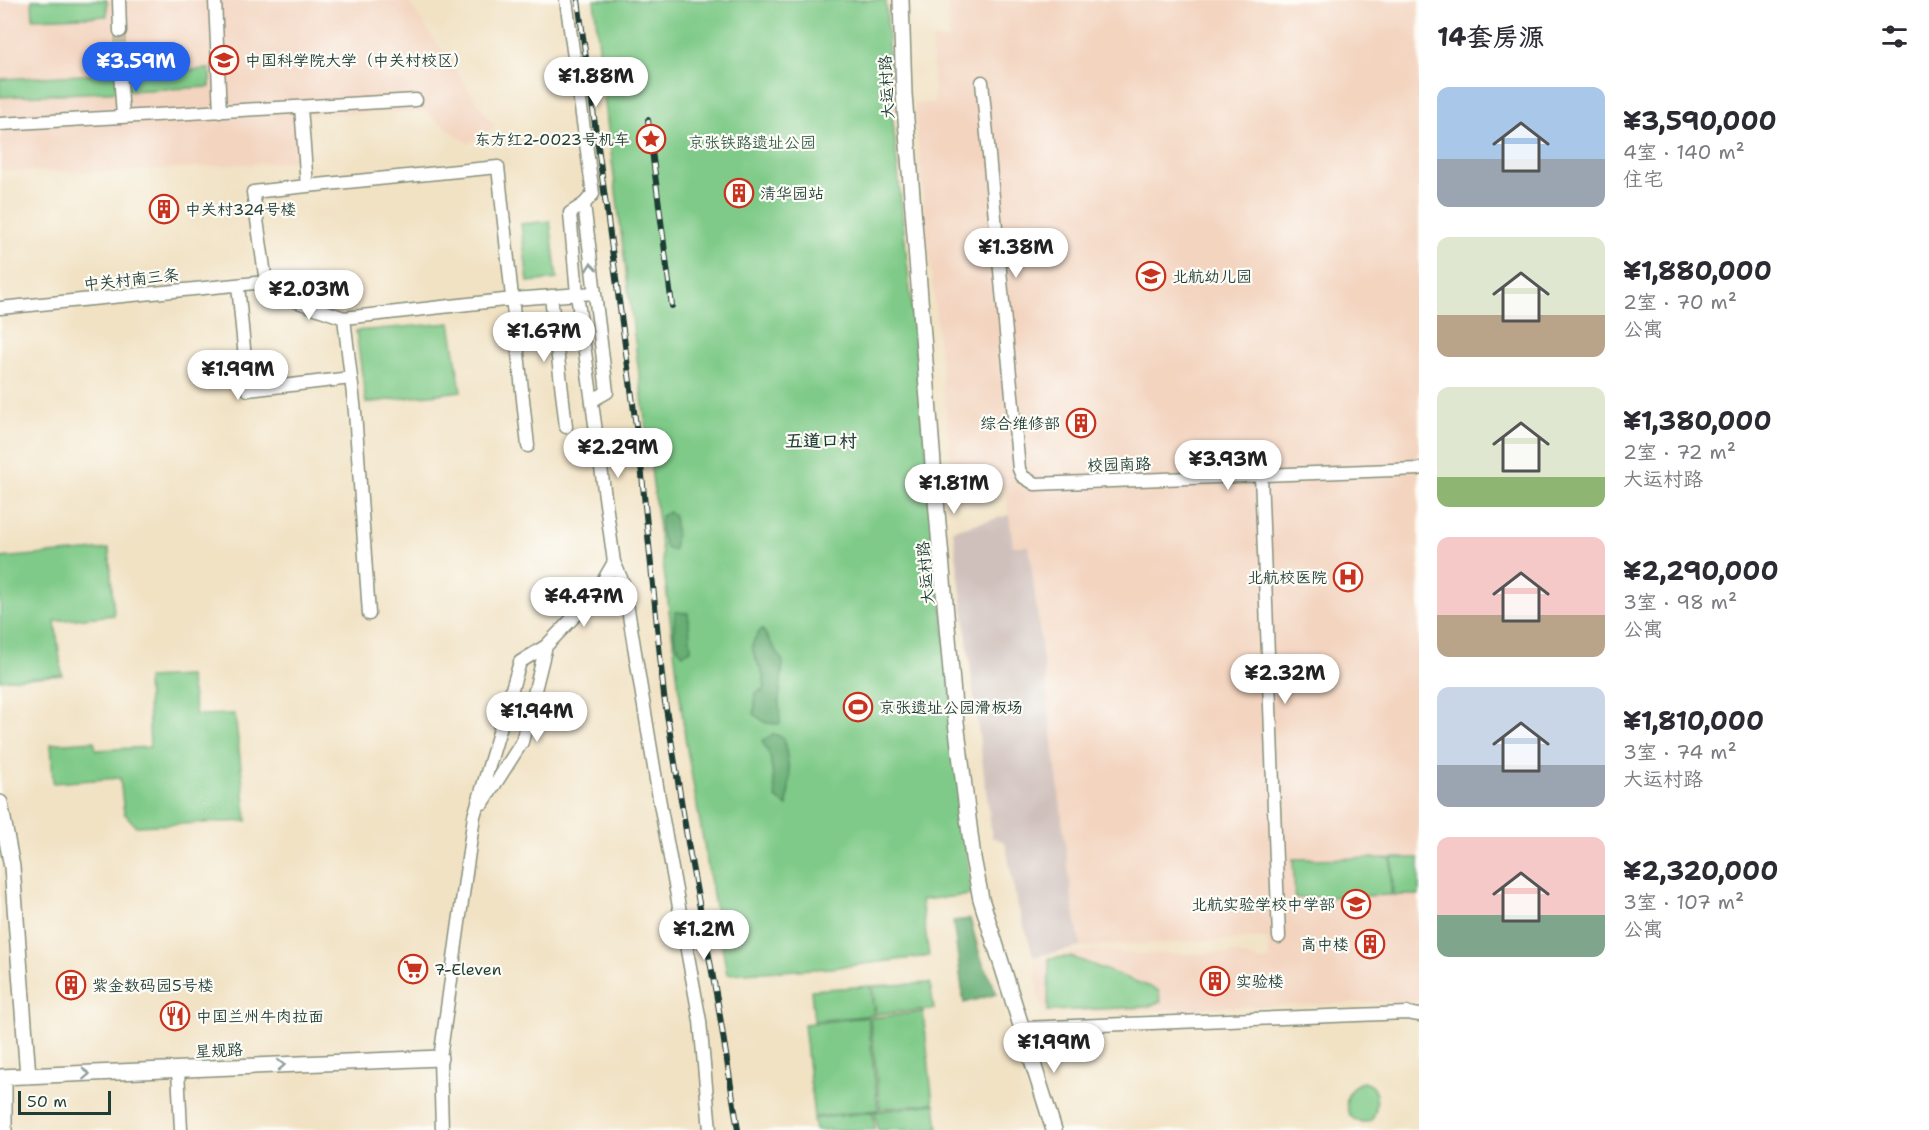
<!DOCTYPE html>
<html lang="zh">
<head>
<meta charset="utf-8">
<style>
	:root { --surface:#fff; --page:#f2f2f3; --text:#2b2b33; --muted:#7c7c81; --accent:#2563eb }
	body { margin:0; font-family:"Shantell Sans","LXGW WenKai TC",sans-serif; background:var(--page); color:var(--text); height:100vh; display:flex; flex-direction:column; font-size:22px; white-space:nowrap }
	* { box-sizing:border-box; margin:0 }
	p { font-size:20px; color:var(--muted) }
	.icon { flex:none; width:33px; height:33px; fill:none; stroke:currentColor; stroke-width:2; stroke-linecap:round; stroke-linejoin:round }
	.map { position:relative; flex:1; overflow:hidden }
	.side { display:flex; flex-direction:column; background:var(--surface); width:510px }
	.side>* { flex:none }
	.scale { position:absolute; left:18px; bottom:15px; width:93px; box-sizing:border-box; padding-left:6px; border:3px solid #1f3d34; border-top:0; font-size:16px; line-height:21px; white-space:nowrap; color:#1f3d34; -webkit-text-stroke:4px #fdfcf7; paint-order:stroke }
	.price { position:absolute; translate:-50% -51px; padding:0 14px; border-radius:21px; background:#fff; color:#222; font-size:20px; line-height:39px; filter:drop-shadow(0 2px 3px #0008) }
	.price::after { content:''; position:absolute; left:50%; top:36px; width:18px; height:14px; margin-left:-9px; background:inherit; clip-path:polygon(0 0,100% 0,50% 100%) }
	.price.selected { background:var(--accent); color:#fff }
	ul { padding:0; list-style:none }
	li { display:flex; align-items:center; gap:18px; height:150px; padding:0 18px }
	li span { display:grid; place-items:center; flex:none; width:168px; height:120px; border-radius:12px; color:#555 }
	li>.icon { margin-inline-start:auto }
	span .icon { width:72px; height:72px; fill:#fffc; stroke-width:1 }
	li b { font-size:26px }
	h2 { display:flex; justify-content:space-between; align-items:center; height:72px; padding:0 18px; font-size:26px }
	main { display:flex; flex:1; min-height:0 }
	.map>svg:first-child { display:block }
	.built { fill:#f3d4bf }
	.industrial { fill:#cfc0bb }
	.green { fill:#7fca88; stroke:#4f845e; stroke-width:1.5 }
	.forest { fill:#67ae74; stroke:#437654; stroke-width:1.5 }
	.lines { fill:none; stroke-linecap:round; stroke-linejoin:round }
	.minor-tunnel { stroke:#c7c1a7; stroke-width:12; stroke-dasharray:12 6; stroke-linecap:butt }
	.minor-casing { stroke:#88907c; stroke-width:15 }
	.tertiary-casing { stroke:#88907c; stroke-width:18 }
	.minor { stroke:#fff; stroke-width:12 }
	.tertiary { stroke:#fff; stroke-width:15 }
	.rail-casing { stroke:#1f3d34; stroke-width:6 }
	.rail { stroke:#fdfcf7; stroke-width:4; stroke-dasharray:11; stroke-linecap:butt }
	.oneway { stroke:#8f9e9a }
	.labels { text-anchor:middle; stroke-width:4.5; stroke-linejoin:round; paint-order:stroke }
	.poi-label { font-size:16px; fill:#1f3d34; stroke:#fdfcf7; text-anchor:start }
	.street-label { font-size:16px; fill:#1f3d34; stroke:#fdfcf7 }
	.park-label { font-size:16px; fill:#376049; stroke:#fdfcf7 }
	.neighbourhood-label { font-size:18px; font-weight:bold; fill:#1f3d34; stroke:#fdfcf7 }
</style>
</head>
<body>
<main>
<div class="map">
<svg width="1419" height="1130" viewBox="0 0 1419 1130">
	<rect width="100%" height="100%" fill="#fdfcf7"/>
	<filter id="ink" filterUnits="userSpaceOnUse"><feTurbulence type="fractalNoise" baseFrequency=".0167" numOctaves="2"/><feDisplacementMap in="SourceGraphic" scale="12" xChannelSelector="R" yChannelSelector="G"/><feConvolveMatrix kernelMatrix="1 2 1 2 8 2 1 2 1" color-interpolation-filters="sRGB"/></filter>
	<filter id="wash" filterUnits="userSpaceOnUse"><feTurbulence type="fractalNoise" baseFrequency=".008" numOctaves="4" result="noise"/><feDisplacementMap in="SourceGraphic" scale="24" xChannelSelector="R" yChannelSelector="G"/><feGaussianBlur stdDeviation="1.35" result="paint"/><feColorMatrix in="noise" values="0 0 0 0 0 0 0 0 0 0 0 0 0 0 0 0 0 1.4 0 .05"/><feComposite in="paint" operator="in"/></filter>
	<g filter="url(#wash)">
		<rect width="100%" height="100%" fill="#f1e2c4"/>
		<!-- built -->
		<path class="built" d="M 0,0 L 407,0 L 495,127 L 468,144 L 426,112 L 303,114 L 303,162 L 298,161 L 114,172 L 0,171 Z
			M 948,0 L 1419,0 L 1419,1001 L 1045,1013 L 1038,996 L 1035,962 L 1069,953 L 1100,950 L 1140,954 L 1234,953 L 1263,961 L 1273,958 L 1269,958 L 1268,938 L 1081,947 L 1072,899 L 1029,546 L 1013,546 L 1005,489 L 954,494 L 914,104 L 934,103 L 932,39 L 949,39 Z"/>
		<!-- industrial -->
		<path class="industrial" d="M 1009,515 L 1013,546 L 1029,546 L 1072,899 L 1081,947 L 1034,957 L 1017,904 L 1005,842 L 992,837 L 953,530 Z"/>
		<!-- green -->
		<path class="green" d="M 32,0 L 107,0 L 107,16 L 33,19 Z
			M 594,0 L 886,0 L 891,102 L 970,885 L 970,895 L 921,900 L 929,956 L 830,968 L 727,974 L 686,744 L 606,113 Z
			M 210,69 L 210,87 L 0,97 L 0,79 Z
			M 550,221 L 557,279 L 528,282 L 521,224 Z
			M 450,323 L 461,391 L 366,403 L 356,331 Z
			M 109,549 L 114,615 L 55,621 L 62,675 L 0,680 L 0,558 Z
			M 189,676 L 196,715 L 235,714 L 247,821 L 136,826 L 124,813 L 120,778 L 53,783 L 51,744 L 94,741 L 96,750 L 150,747 L 147,678 Z
			M 1391,858 L 1391,895 L 1295,898 L 1293,859 Z
			M 1392,858 L 1419,858 L 1419,895 L 1393,895 Z
			M 1072,957 L 1158,990 L 1161,1001 L 1147,1007 L 1048,1011 L 1049,958 Z
			M 930,983 L 934,1009 L 876,1014 L 872,986 Z
			M 870,986 L 874,1015 L 814,1021 L 811,990 Z
			M 923,1012 L 933,1103 L 880,1109 L 870,1018 Z
			M 868,1017 L 878,1110 L 814,1117 L 804,1024 Z
			M 1363,1082 C 1381,1086 1378,1109 1371,1121 C 1341,1129 1339,1087 1363,1082 Z
			M 935,1104 L 938,1130 L 878,1130 L 875,1112 Z
			M 873,1112 L 875,1130 L 815,1130 L 813,1119 Z"/>
		<!-- forest -->
		<path class="forest" d="M 669,512 L 674,516 L 676,532 L 674,550 L 666,548 L 661,533 L 661,516 Z
			M 675,612 L 688,613 L 691,650 L 683,654 C 671,642 674,628 675,612 Z
			M 762,629 L 783,662 L 779,700 L 780,724 L 766,723 L 754,714 L 756,693 L 765,688 C 764,683 764,678 762,673 C 756,656 744,647 762,629 Z
			M 774,734 L 784,738 L 790,776 L 787,806 L 776,798 L 770,756 L 762,741 Z
			M 970,919 L 980,956 L 997,994 L 964,1003 L 953,921 Z"/>
	</g>
	<g filter="url(#ink)">
		<g class="lines">
			<!-- minor-tunnel -->
			<path class="minor-tunnel" d="M 120,31 L 120,71"/>
			<!-- minor casing -->
			<g class="minor-casing">
				<path id="minor" d="M 119,0 L 120,31
					M 215,0 L 220,112
					M 566,0 L 593,194 L 584,204 L 570,213 L 577,294 L 614,562 L 624,585 L 659,798 L 700,1021 L 710,1130
					M 120,71 L 123,117
					M 982,82 L 1019,469 L 1022,476 L 1035,484 L 1419,469
					M 301,107 L 307,186 L 253,192 L 266,282 L 295,301 L 344,318 L 513,299 L 594,293
					M 0,124 L 416,100
					M 307,186 L 498,167 L 528,446
					M 584,204 L 607,392 L 593,400
					M 238,285 L 248,390 L 351,378
					M 551,296 L 566,427
					M 0,308 L 266,282
					M 344,318 L 355,412 L 369,614
					M 1261,475 L 1279,937
					M 483,803 L 522,742 L 546,646
					M 1023,1028 L 1407,1013 L 1419,1015
					M 178,1070 L 181,1130
					M 442,1130 L 440,1058 L 474,816 L 520,662 L 546,646 L 595,595 L 614,562"/>
			</g>
			<!-- tertiary casing -->
			<g class="tertiary-casing">
				<path id="tertiary" d="M 901,0 L 904,94 L 935,489 L 954,706 L 973,858 L 981,899 L 1054,1130
					M 0,803 L 12,867 L 28,1076
					M 0,1077 L 440,1058
					M 4,1077 L 4,1130"/>
			</g>
			<!-- minor -->
			<use href="#minor" class="minor"/>
			<!-- tertiary -->
			<use href="#tertiary" class="tertiary"/>
			<!-- rail casing -->
			<g class="rail-casing">
				<path id="rail" d="M 578,0 L 640,455 L 664,696 L 690,855 L 718,1004 L 738,1130
					M 648,120 L 672,306"/>
			</g>
			<!-- rail -->
			<use href="#rail" class="rail"/>
		</g>
		<!-- one-way arrows -->
		<defs><path id="oneway-chevron" d="M-2-3.5L2.5 0L-2 3.5" fill="none" stroke-width="1.6" stroke-linecap="round" stroke-linejoin="round" transform="scale(1.5)"/></defs>
		<g class="oneway">
			<use href="#oneway-chevron" transform="translate(591 267) rotate(-97)"/>
			<use href="#oneway-chevron" transform="translate(281 1065) rotate(-3)"/>
			<use href="#oneway-chevron" transform="translate(86 1074) rotate(-2)"/>
		</g>
	</g>
	<!-- icons -->
	<defs>
		<g id="university-ring" transform="scale(1.5)"><circle r="9.5" fill="#fdfcf7" stroke="#c8321e" stroke-width="1.5"/><path d="M0-5L7-2L0 1L-7-2ZM-4 1L0 2.5L4 1V4Q0 6-4 4Z" fill="#c8321e"/></g>
		<g id="sight-ring" transform="scale(1.5)"><circle r="9.5" fill="#fdfcf7" stroke="#c8321e" stroke-width="1.5"/><path d="M0-6L1.8-2.2L6-1.7L2.9 1.2L3.7 5.4L0 3.3L-3.7 5.4L-2.9 1.2L-6-1.7L-1.8-2.2Z" fill="#c8321e"/></g>
		<g id="building-ring" transform="scale(1.5)"><circle r="9.5" fill="#fdfcf7" stroke="#c8321e" stroke-width="1.5"/><path d="M-4-6H4V6H1V3H-1V6H-4ZM-2.5-4.3h1.7v1.8h-1.7ZM.8-4.3h1.7v1.8H.8ZM-2.5-1h1.7V.8h-1.7ZM.8-1h1.7V.8H.8Z" fill="#c8321e"/></g>
		<g id="school-ring" transform="scale(1.5)"><circle r="9.5" fill="#fdfcf7" stroke="#c8321e" stroke-width="1.5"/><path d="M0-5L7-2L0 1L-7-2ZM-4 1L0 2.5L4 1V4Q0 6-4 4Z" fill="#c8321e"/></g>
		<g id="hospital-ring" transform="scale(1.5)"><circle r="9.5" fill="#fdfcf7" stroke="#c8321e" stroke-width="1.5"/><path d="M-5-5h3v3.5h4V-5h3V5h-3V1.5h-4V5h-3Z" fill="#c8321e"/></g>
		<g id="stadium-ring" transform="scale(1.5)"><circle r="9.5" fill="#fdfcf7" stroke="#c8321e" stroke-width="1.5"/><path d="M0-5a6.5 5 0 1 0 0 10a6.5 5 0 1 0 0-10ZM-3.5-1.8h7v3.6h-7Z" fill="#c8321e"/></g>
		<g id="supermarket-ring" transform="scale(1.5)"><circle r="9.5" fill="#fdfcf7" stroke="#c8321e" stroke-width="1.5"/><path d="M-6-5.5h2.5l.6 2H6L4.5 2H-2.5L-4.4-4H-6ZM-1.5 3.2a1.3 1.3 0 1 0 .1 0ZM3 3.2a1.3 1.3 0 1 0 .1 0Z" fill="#c8321e"/></g>
		<g id="restaurant-ring" transform="scale(1.5)"><circle r="9.5" fill="#fdfcf7" stroke="#c8321e" stroke-width="1.5"/><path d="M-5-6h1v4h1v-4h1v4h1v-4h1v5L-1.5 .5V6h-2V.5L-5-1ZM5-6V6H3V1.5H1.5Q1.5-4 5-6Z" fill="#c8321e"/></g>
	</defs>
	<g fill-rule="evenodd">
		<use href="#university-ring" x="224" y="60"/>
		<use href="#sight-ring" x="651" y="139"/>
		<use href="#building-ring" x="739" y="193"/>
		<use href="#building-ring" x="164" y="209"/>
		<use href="#school-ring" x="1151" y="276"/>
		<use href="#building-ring" x="1081" y="423"/>
		<use href="#hospital-ring" x="1348" y="577"/>
		<use href="#stadium-ring" x="858" y="707"/>
		<use href="#school-ring" x="1356" y="904"/>
		<use href="#building-ring" x="1370" y="944"/>
		<use href="#supermarket-ring" x="413" y="969"/>
		<use href="#building-ring" x="1215" y="981"/>
		<use href="#building-ring" x="71" y="985"/>
		<use href="#restaurant-ring" x="175" y="1016"/>
	</g>
	<g class="labels">
		<!-- poi labels -->
		<g class="poi-label">
			<text x="245" y="66">中国科学院大学（中关村校区）</text>
			<text x="630" y="145" text-anchor="end">东方红2-0023号机车</text>
			<text x="760" y="199">清华园站</text>
			<text x="185" y="215">中关村324号楼</text>
			<text x="1172" y="282">北航幼儿园</text>
			<text x="1060" y="429" text-anchor="end">综合维修部</text>
			<text x="1327" y="583" text-anchor="end">北航校医院</text>
			<text x="879" y="713">京张遗址公园滑板场</text>
			<text x="1335" y="910" text-anchor="end">北航实验学校中学部</text>
			<text x="1349" y="950" text-anchor="end">高中楼</text>
			<text x="434" y="975">7-Eleven</text>
			<text x="1236" y="987">实验楼</text>
			<text x="92" y="991">紫金数码园5号楼</text>
			<text x="196" y="1022">中国兰州牛肉拉面</text>
		</g>
		<!-- street labels -->
		<g class="street-label">
			<text transform="translate(886 87) rotate(-93)" y="6">大运村路</text>
			<text transform="translate(131 279) rotate(-6)" y="6">中关村南三条</text>
			<text transform="translate(1119 464) rotate(-2)" y="6">校园南路</text>
			<text transform="translate(925 573) rotate(-95)" y="6">大运村路</text>
			<text transform="translate(219 1050) rotate(-3)" y="6">星规路</text>
		</g>
		<!-- park labels -->
		<g class="park-label">
			<text x="752" y="148">京张铁路遗址公园</text>
		</g>
		<!-- neighbourhood labels -->
		<g class="neighbourhood-label">
			<text x="821" y="447">五道口村</text>
		</g>
	</g>
</svg>
<div class="scale">50 m</div>
<b class="price selected" style="left:136px;top:93px">¥3.59M</b>
<b class="price" style="left:596px;top:108px">¥1.88M</b>
<b class="price" style="left:1016px;top:279px">¥1.38M</b>
<b class="price" style="left:309px;top:321px">¥2.03M</b>
<b class="price" style="left:544px;top:363px">¥1.67M</b>
<b class="price" style="left:238px;top:401px">¥1.99M</b>
<b class="price" style="left:618px;top:479px">¥2.29M</b>
<b class="price" style="left:1228px;top:491px">¥3.93M</b>
<b class="price" style="left:954px;top:515px">¥1.81M</b>
<b class="price" style="left:584px;top:628px">¥4.47M</b>
<b class="price" style="left:1285px;top:705px">¥2.32M</b>
<b class="price" style="left:537px;top:743px">¥1.94M</b>
<b class="price" style="left:704px;top:961px">¥1.2M</b>
<b class="price" style="left:1054px;top:1074px">¥1.99M</b>
</div>
<section class="side">
<h2>14套房源<svg class="icon" aria-label="filters" viewBox="0 0 24 24"><path d="M4 7h16M4 17h16"/><circle cx="9" cy="7" r="2"/><circle cx="15" cy="17" r="2"/></svg></h2>
<ul>
<li><span style="background:linear-gradient(#a9c7e8 60%,#9aa5b1 0)"><svg class="icon" aria-label="home" viewBox="0 0 24 24"><path d="M3 11l9-7 9 7M6 9v11h12V9"/></svg></span><div><b>¥3,590,000</b><p>4室 · 140 m²</p><p>住宅</p></div></li>
<li><span style="background:linear-gradient(#dfe7d0 65%,#b9a48a 0)"><svg class="icon" aria-label="home" viewBox="0 0 24 24"><path d="M3 11l9-7 9 7M6 9v11h12V9"/></svg></span><div><b>¥1,880,000</b><p>2室 · 70 m²</p><p>公寓</p></div></li>
<li><span style="background:linear-gradient(#dfe7d0 75%,#8fb573 0)"><svg class="icon" aria-label="home" viewBox="0 0 24 24"><path d="M3 11l9-7 9 7M6 9v11h12V9"/></svg></span><div><b>¥1,380,000</b><p>2室 · 72 m²</p><p>大运村路</p></div></li>
<li><span style="background:linear-gradient(#f6c9c9 65%,#b9a48a 0)"><svg class="icon" aria-label="home" viewBox="0 0 24 24"><path d="M3 11l9-7 9 7M6 9v11h12V9"/></svg></span><div><b>¥2,290,000</b><p>3室 · 98 m²</p><p>公寓</p></div></li>
<li><span style="background:linear-gradient(#c9d6e8 65%,#9aa5b1 0)"><svg class="icon" aria-label="home" viewBox="0 0 24 24"><path d="M3 11l9-7 9 7M6 9v11h12V9"/></svg></span><div><b>¥1,810,000</b><p>3室 · 74 m²</p><p>大运村路</p></div></li>
<li><span style="background:linear-gradient(#f6c9c9 65%,#7fa58c 0)"><svg class="icon" aria-label="home" viewBox="0 0 24 24"><path d="M3 11l9-7 9 7M6 9v11h12V9"/></svg></span><div><b>¥2,320,000</b><p>3室 · 107 m²</p><p>公寓</p></div></li>
</ul>
</section>
</main>
</body>
</html>
